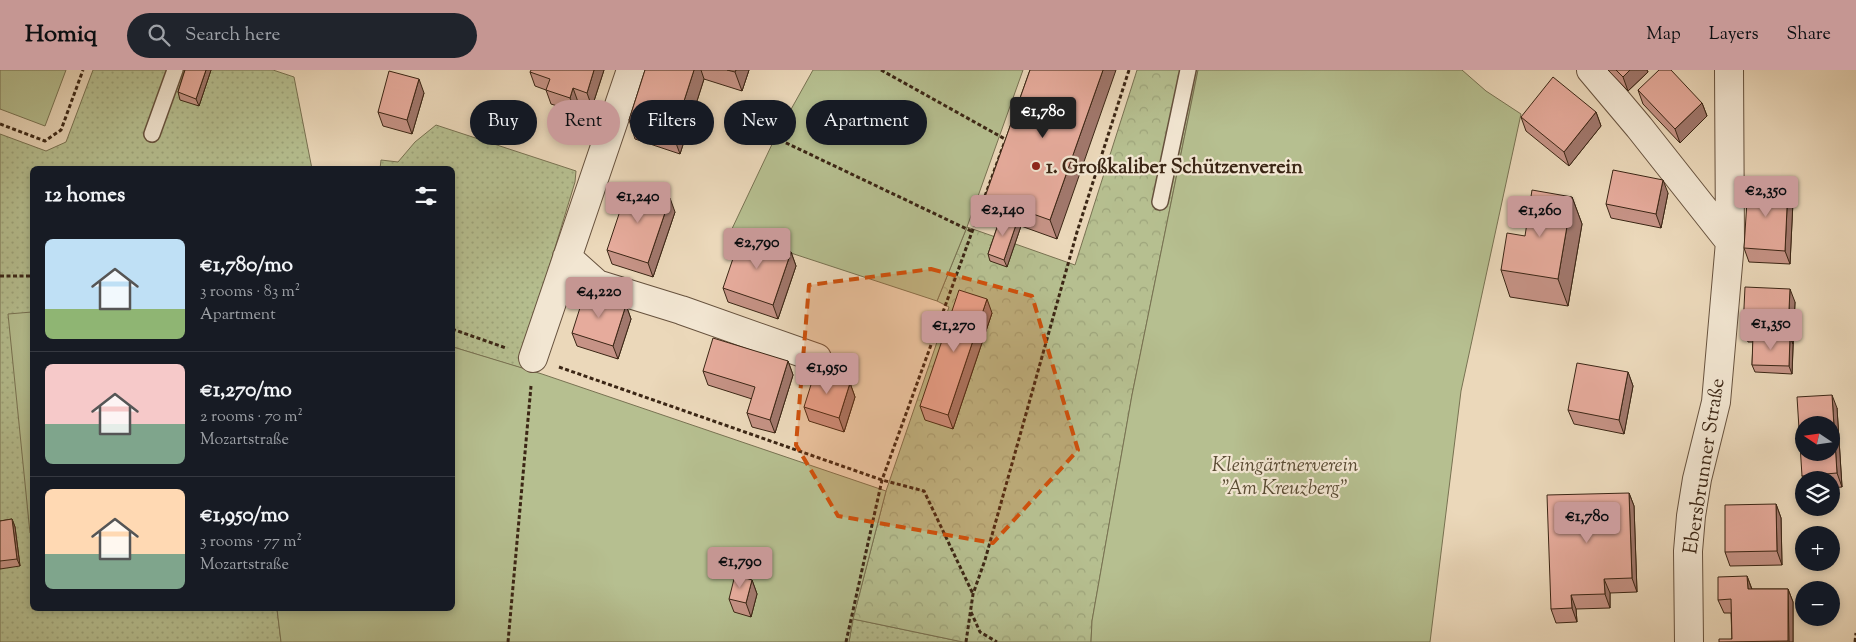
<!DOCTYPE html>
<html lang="en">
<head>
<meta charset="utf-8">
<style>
	:root { --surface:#171b24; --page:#20242c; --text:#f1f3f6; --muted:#9ea1a6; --line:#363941; --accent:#c59692 }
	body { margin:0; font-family:"Sorts Mill Goudy",serif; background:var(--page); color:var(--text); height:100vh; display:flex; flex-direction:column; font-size:19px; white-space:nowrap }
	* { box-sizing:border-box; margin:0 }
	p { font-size:16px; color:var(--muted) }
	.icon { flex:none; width:28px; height:28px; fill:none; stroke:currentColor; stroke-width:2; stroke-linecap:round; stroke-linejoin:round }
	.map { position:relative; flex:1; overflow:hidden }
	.details { position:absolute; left:30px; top:96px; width:425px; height:445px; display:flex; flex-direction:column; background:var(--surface); border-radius:8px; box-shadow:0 2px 8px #0003 }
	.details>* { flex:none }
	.banner { position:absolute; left:470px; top:30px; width:475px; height:45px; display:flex; gap:10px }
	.needle { width:32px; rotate:283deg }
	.fabs { position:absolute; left:1795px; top:346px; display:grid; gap:10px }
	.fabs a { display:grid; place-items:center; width:45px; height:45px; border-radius:50%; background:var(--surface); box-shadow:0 2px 8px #0003; font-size:25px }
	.price { position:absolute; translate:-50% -42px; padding:0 11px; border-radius:5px; background:var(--accent); color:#111; font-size:16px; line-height:32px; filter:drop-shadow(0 1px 2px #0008) }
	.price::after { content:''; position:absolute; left:50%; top:30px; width:15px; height:11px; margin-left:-8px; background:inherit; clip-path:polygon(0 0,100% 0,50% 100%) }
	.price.current { background:#222; color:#fff }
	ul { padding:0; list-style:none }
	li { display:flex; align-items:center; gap:15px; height:125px; padding:0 15px }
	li+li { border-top:1px solid var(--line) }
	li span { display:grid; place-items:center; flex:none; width:140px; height:100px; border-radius:8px; color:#555 }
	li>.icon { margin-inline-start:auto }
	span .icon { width:60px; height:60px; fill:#fffc; stroke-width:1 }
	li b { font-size:21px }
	h2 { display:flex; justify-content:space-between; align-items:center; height:60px; padding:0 15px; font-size:21px }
	.tag { padding:0 18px; border-radius:22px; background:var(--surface); box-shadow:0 2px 8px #0003; font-size:18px; line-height:45px }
	.tag.current { background:var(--accent); color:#111 }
	header { display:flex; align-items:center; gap:30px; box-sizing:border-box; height:70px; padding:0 25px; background:var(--accent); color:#111 }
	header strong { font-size:24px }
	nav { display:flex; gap:28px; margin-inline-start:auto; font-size:18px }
	.search { width:350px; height:45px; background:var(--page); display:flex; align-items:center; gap:12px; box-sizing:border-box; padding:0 18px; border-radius:28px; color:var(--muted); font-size:19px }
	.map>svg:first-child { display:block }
	.grass { fill:url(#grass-dots); stroke:#787252 }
	.forest { fill:url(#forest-crowns); stroke:#787252 }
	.garden { fill:#b6bf90; stroke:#787252 }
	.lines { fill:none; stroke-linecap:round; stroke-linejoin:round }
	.lane-casing { stroke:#67523e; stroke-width:18 }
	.street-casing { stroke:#67523e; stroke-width:30 }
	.path { stroke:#3b2615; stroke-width:3; stroke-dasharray:4 2.5; stroke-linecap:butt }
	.lane { stroke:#f2e6d2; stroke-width:15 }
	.street { stroke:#f2e6d2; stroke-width:28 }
	.wall { fill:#c69386; stroke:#3b2615 }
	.shaded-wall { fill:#a1786d; stroke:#3b2615 }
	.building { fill:#e6ab9c; stroke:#3b2615; fill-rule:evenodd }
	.marked { fill:#ce510d; fill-opacity:0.2; stroke:#ce510d; stroke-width:4; stroke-dasharray:10 6; stroke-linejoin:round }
	.poi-dot { fill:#8f2418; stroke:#f2e6d2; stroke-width:2 }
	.labels { text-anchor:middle; stroke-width:4.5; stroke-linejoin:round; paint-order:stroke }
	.poi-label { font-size:20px; font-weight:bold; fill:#3b2615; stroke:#f2e6d2; text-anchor:start }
	.park-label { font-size:20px; font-style:italic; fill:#5a4c34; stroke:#f2e6d2 }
	.street-label { font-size:20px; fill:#3b2615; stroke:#f2e6d2 }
</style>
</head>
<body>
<header>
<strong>Homiq</strong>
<div class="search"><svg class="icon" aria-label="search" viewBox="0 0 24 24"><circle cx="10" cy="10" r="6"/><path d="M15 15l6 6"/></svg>Search here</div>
<nav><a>Map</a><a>Layers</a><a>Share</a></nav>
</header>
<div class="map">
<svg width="1856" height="572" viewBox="0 0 1856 572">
	<defs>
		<pattern id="grass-dots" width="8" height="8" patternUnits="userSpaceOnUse" patternTransform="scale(1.25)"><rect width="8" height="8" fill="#b6bf90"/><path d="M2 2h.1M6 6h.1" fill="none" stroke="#9da47b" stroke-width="1.8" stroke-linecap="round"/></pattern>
		<pattern id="forest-crowns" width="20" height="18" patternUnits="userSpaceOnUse" patternTransform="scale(1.25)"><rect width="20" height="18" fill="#b6bf90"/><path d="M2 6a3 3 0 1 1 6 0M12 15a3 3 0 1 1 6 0" fill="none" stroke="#9da47b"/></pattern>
	</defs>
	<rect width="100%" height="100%" fill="#ebd8ba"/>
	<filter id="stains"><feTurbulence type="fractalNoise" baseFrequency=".004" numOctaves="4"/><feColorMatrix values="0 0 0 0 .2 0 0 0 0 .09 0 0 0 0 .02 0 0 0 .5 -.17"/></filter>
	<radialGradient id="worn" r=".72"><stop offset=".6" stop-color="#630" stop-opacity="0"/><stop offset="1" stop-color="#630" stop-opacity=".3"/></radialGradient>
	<!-- grass -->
	<path class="grass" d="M 93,0 L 273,0 L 294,7 L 312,99 L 32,99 L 32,539 L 277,539 L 281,572 L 0,572 L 0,64 L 46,81 L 66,72 Z
		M 436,55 L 576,101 L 575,112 L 526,273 L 521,298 L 453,277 L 452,99 L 380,99 L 381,90 L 398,92 L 415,72 Z
		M 853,549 L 963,572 L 849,572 Z"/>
	<!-- forest -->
	<path class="forest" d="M 1137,0 L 1198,0 L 1132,325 L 1092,551 L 1091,572 L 963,572 L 853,549 L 886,421 L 949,237 L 937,231 L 967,157 L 1075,195 Z"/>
	<!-- garden -->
	<path class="garden" d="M 0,0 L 66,0 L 45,56 L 0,39 Z
		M 813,0 L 1023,0 L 967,157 L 937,231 L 730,163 L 775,68 Z
		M 1198,0 L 1462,0 L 1486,21 L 1521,44 L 1461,321 L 1430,572 L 1091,572 L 1092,551 L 1132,325 Z
		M 32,242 L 32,462 L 30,463 L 8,244 Z
		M 453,277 L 542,304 L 886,421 L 853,549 L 849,572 L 281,572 L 277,539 L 452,539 Z"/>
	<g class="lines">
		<!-- lane casing -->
		<g class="lane-casing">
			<path id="lane" d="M 152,64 L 175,0
				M 1160,132 L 1188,0"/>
		</g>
		<!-- street casing -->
		<g class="street-casing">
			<path id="street" d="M 1591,0 L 1639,57 L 1730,172 L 1716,332 L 1697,409 L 1691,446 L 1688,481 L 1689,572
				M 1729,0 L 1730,172
				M 567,187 L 597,214 L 681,240 L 817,288
				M 533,288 L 631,0"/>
		</g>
		<!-- path -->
		<path class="path" d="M 881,0 L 1005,69
			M 0,54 L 45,71 L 61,60 L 83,0
			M 780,70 L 971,161
			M 0,206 L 32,206
			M 452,259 L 506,278
			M 559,297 L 882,410 L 924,421 L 973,524
			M 971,542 L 980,562 L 997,572
			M 508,572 L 531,316
			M 846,572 L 882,410 L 1005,71
			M 966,572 L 973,524 L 985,490 L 1077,162 L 1129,0
			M 1855,572 L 1856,563"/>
		<!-- lane -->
		<use href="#lane" class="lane"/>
		<!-- street -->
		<use href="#street" class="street"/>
	</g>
	<!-- wall -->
	<path class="wall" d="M 185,0 L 211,0 L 199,36 L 180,30 L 178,22 Z
		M 604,0 L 592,37 L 578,32 L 576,42 L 551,34 L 546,20 L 535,16 L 530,2 Z
		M 645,0 L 749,0 L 742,21 L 704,9 L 680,84 L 635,69 L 629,50 Z
		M 1030,0 L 1057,169 L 1021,156 L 1007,197 L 990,191 L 988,184 L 1000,149 L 992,146 L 985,127 Z
		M 1608,0 L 1647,0 L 1648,2 L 1628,21 Z
		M 1638,20 L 1702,33 L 1707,46 L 1680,73 L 1643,34 Z
		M 424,23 L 412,64 L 383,56 L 378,42 Z
		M 1596,42 L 1601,56 L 1569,96 L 1526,61 L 1521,47 Z
		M 1668,123 L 1661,158 L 1611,148 L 1606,134 Z
		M 1572,127 L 1582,154 L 1568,236 L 1510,227 L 1501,200 L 1525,166 Z
		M 1793,131 L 1790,194 L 1749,192 L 1744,178 Z
		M 675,142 L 653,207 L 612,194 L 607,180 Z
		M 791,182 L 796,196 L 778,249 L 728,232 L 723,218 Z
		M 1795,232 L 1792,304 L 1755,302 L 1752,295 L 1753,272 L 1748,272 L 1743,258 Z
		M 626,235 L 631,249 L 618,289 L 577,276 L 572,263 Z
		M 992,243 L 953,359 L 925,350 L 920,336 Z
		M 788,291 L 793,305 L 775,363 L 752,357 L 747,343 L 752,329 L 708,315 L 703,301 Z
		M 1628,302 L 1633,316 L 1624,364 L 1574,354 L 1568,340 Z
		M 850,313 L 855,327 L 844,362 L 809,351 L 804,337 Z
		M 1837,338 L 1842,417 L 1831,418 L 1831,410 L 1804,410 L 1804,411 L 1802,406 Z
		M 1629,423 L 1634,436 L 1637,522 L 1610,523 L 1610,538 L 1576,539 L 1577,552 L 1556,553 L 1551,539 Z
		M 1776,434 L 1781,448 L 1782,495 L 1730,496 L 1725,482 Z
		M 12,449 L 15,457 L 20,496 L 0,499 L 0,451 Z
		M 1747,506 L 1752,519 L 1788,519 L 1793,532 L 1793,572 L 1719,572 L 1732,569 L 1731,543 L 1724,543 L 1718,530 Z
		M 752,510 L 757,524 L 751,547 L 734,542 L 729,529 Z"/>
	<!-- shaded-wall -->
	<path class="shaded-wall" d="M 206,0 L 211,0 L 199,36 L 196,29 Z
		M 594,0 L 604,0 L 592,37 L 587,23 Z
		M 694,0 L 701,0 L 704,9 L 680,84 L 673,65 Z
		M 736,0 L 749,0 L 742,21 L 735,2 Z
		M 1103,0 L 1116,0 L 1057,169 L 1050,150 Z
		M 1630,0 L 1647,0 L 1648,2 L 1628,21 L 1623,7 Z
		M 419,9 L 424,23 L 412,64 L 407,50 Z
		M 573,18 L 578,32 L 576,42 L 570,28 Z
		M 1702,33 L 1707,46 L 1680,73 L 1675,59 Z
		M 1596,42 L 1601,56 L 1569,96 L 1564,82 Z
		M 1663,110 L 1668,123 L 1661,158 L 1656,144 Z
		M 1788,117 L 1793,131 L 1790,194 L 1785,181 Z
		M 1572,127 L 1582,154 L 1568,236 L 1558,209 Z
		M 670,128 L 675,142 L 653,207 L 648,193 Z
		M 1018,149 L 1021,156 L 1007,197 L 1004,190 Z
		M 791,182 L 796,196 L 778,249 L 773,235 Z
		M 1790,219 L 1795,232 L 1793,274 L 1788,260 Z
		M 987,229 L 992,243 L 953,359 L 948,345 Z
		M 626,235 L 631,249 L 618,289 L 613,276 Z
		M 1790,267 L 1793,274 L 1792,304 L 1789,296 Z
		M 788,291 L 793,305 L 775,363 L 770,350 Z
		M 1628,302 L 1633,316 L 1624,364 L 1619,350 Z
		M 850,313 L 855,327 L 844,362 L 839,348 Z
		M 1832,325 L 1837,338 L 1842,417 L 1837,403 Z
		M 1629,423 L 1634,436 L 1637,522 L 1632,508 Z
		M 1776,434 L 1781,448 L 1782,495 L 1777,481 Z
		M 12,449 L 15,457 L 20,496 L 17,489 Z
		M 1747,506 L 1752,520 L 1748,519 Z
		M 1604,509 L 1610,523 L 1610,538 L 1605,524 Z
		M 752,510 L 757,524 L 751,547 L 746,533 Z
		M 1788,519 L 1793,532 L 1793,572 L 1789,572 Z
		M 1571,525 L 1576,539 L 1577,552 L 1572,538 Z"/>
	<!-- building -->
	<path class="building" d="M 185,0 L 206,0 L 196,29 L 178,22 Z
		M 531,0 L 594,0 L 587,23 L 573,18 L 570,28 L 546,20 L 550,9 L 530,2 Z
		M 645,0 L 694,0 L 673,65 L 629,50 Z
		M 727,0 L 736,0 L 735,2 Z
		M 1030,0 L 1103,0 L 1050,150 L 985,127 Z
		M 1616,0 L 1630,0 L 1623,7 Z
		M 1659,0 L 1671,0 L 1702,33 L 1675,59 L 1638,20 Z
		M 389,1 L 419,9 L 407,50 L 378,42 Z
		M 1553,7 L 1596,42 L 1564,82 L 1521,47 Z
		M 1613,100 L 1663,110 L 1656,144 L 1606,134 Z
		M 629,114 L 670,128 L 648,193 L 607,180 Z
		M 1748,115 L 1788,117 L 1785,181 L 1744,178 Z
		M 1532,120 L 1572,127 L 1558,209 L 1501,200 L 1507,163 L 1525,166 Z
		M 1002,143 L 1018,149 L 1004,190 L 988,184 Z
		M 741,165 L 791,182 L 773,235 L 723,218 Z
		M 1745,217 L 1790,219 L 1788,260 L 1743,258 Z
		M 959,220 L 987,229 L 948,345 L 920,336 Z
		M 585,222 L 626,235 L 613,276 L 572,263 Z
		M 1753,265 L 1790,267 L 1789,296 L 1752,295 Z
		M 713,268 L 788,291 L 770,350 L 747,343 L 755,317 L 703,301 Z
		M 1577,293 L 1628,302 L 1619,350 L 1568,340 Z
		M 815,302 L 850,313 L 839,348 L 804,337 Z
		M 1832,325 L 1837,403 L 1802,406 L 1797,327 ZM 1804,355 L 1831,355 L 1831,382 L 1804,382 Z
		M 1629,423 L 1632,508 L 1604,509 L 1605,524 L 1571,525 L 1572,538 L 1551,539 L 1547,425 Z
		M 1776,434 L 1777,481 L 1725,482 L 1725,435 Z
		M 12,449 L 17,489 L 0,491 L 0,451 Z
		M 735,505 L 752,510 L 746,533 L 729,529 Z
		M 1747,506 L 1748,519 L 1788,519 L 1788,571 L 1719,572 L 1719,569 L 1732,569 L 1731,529 L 1718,530 L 1718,507 Z"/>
	<!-- marked area -->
	<path class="marked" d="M 931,199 L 1032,226 L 1078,380 L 993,473 L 838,446 L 796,375 L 809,215 Z"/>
	<!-- markers -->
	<circle class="poi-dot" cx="1036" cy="96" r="5"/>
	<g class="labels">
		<!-- poi labels -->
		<g class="poi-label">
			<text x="1046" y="103">1. Großkaliber Schützenverein</text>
		</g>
		<!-- park labels -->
		<g class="park-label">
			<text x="1285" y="401">Kleingärtnerverein<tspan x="1285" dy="23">"Am Kreuzberg"</tspan></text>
		</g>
		<!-- street labels -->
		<g class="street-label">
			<text transform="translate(1703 396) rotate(-81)" y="7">Ebersbrunner Straße</text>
		</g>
	</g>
	<rect width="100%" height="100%" filter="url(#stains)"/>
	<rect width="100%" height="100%" fill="url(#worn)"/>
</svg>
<div class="fabs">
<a><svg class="needle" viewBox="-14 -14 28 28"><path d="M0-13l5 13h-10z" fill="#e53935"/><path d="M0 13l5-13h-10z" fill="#9ea1a6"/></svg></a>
<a><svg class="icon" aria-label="layers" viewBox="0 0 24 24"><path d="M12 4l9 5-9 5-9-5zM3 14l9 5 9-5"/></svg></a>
<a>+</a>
<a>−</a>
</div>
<b class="price current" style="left:1043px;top:69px">€1,780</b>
<b class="price" style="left:1766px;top:148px">€2,350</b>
<b class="price" style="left:638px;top:154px">€1,240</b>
<b class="price" style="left:1003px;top:167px">€2,140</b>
<b class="price" style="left:1540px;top:168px">€1,260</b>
<b class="price" style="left:757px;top:200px">€2,790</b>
<b class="price" style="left:599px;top:249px">€4,220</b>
<b class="price" style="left:1771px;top:281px">€1,350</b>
<b class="price" style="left:954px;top:283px">€1,270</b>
<b class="price" style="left:827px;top:325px">€1,950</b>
<b class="price" style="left:1587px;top:474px">€1,780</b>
<b class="price" style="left:740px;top:519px">€1,790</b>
<div class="banner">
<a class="tag">Buy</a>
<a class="tag current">Rent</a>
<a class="tag">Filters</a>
<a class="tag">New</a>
<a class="tag">Apartment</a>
</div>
<section class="details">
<h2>12 homes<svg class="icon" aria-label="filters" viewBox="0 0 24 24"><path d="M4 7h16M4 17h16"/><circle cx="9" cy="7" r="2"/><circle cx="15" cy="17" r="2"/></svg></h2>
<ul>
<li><span style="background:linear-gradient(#bfe0f5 70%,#8fb573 0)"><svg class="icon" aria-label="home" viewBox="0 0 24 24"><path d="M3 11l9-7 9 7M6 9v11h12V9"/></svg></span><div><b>€1,780/mo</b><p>3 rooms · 83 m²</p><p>Apartment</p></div></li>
<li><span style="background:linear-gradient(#f6c9c9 60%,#7fa58c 0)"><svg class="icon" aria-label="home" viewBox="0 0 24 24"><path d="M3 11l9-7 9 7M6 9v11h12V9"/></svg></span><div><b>€1,270/mo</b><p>2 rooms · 70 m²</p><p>Mozartstraße</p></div></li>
<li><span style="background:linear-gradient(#ffd9b3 65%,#7fa58c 0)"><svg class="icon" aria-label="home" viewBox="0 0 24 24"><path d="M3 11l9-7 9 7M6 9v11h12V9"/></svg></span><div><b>€1,950/mo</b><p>3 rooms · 77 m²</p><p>Mozartstraße</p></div></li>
</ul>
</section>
</div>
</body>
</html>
